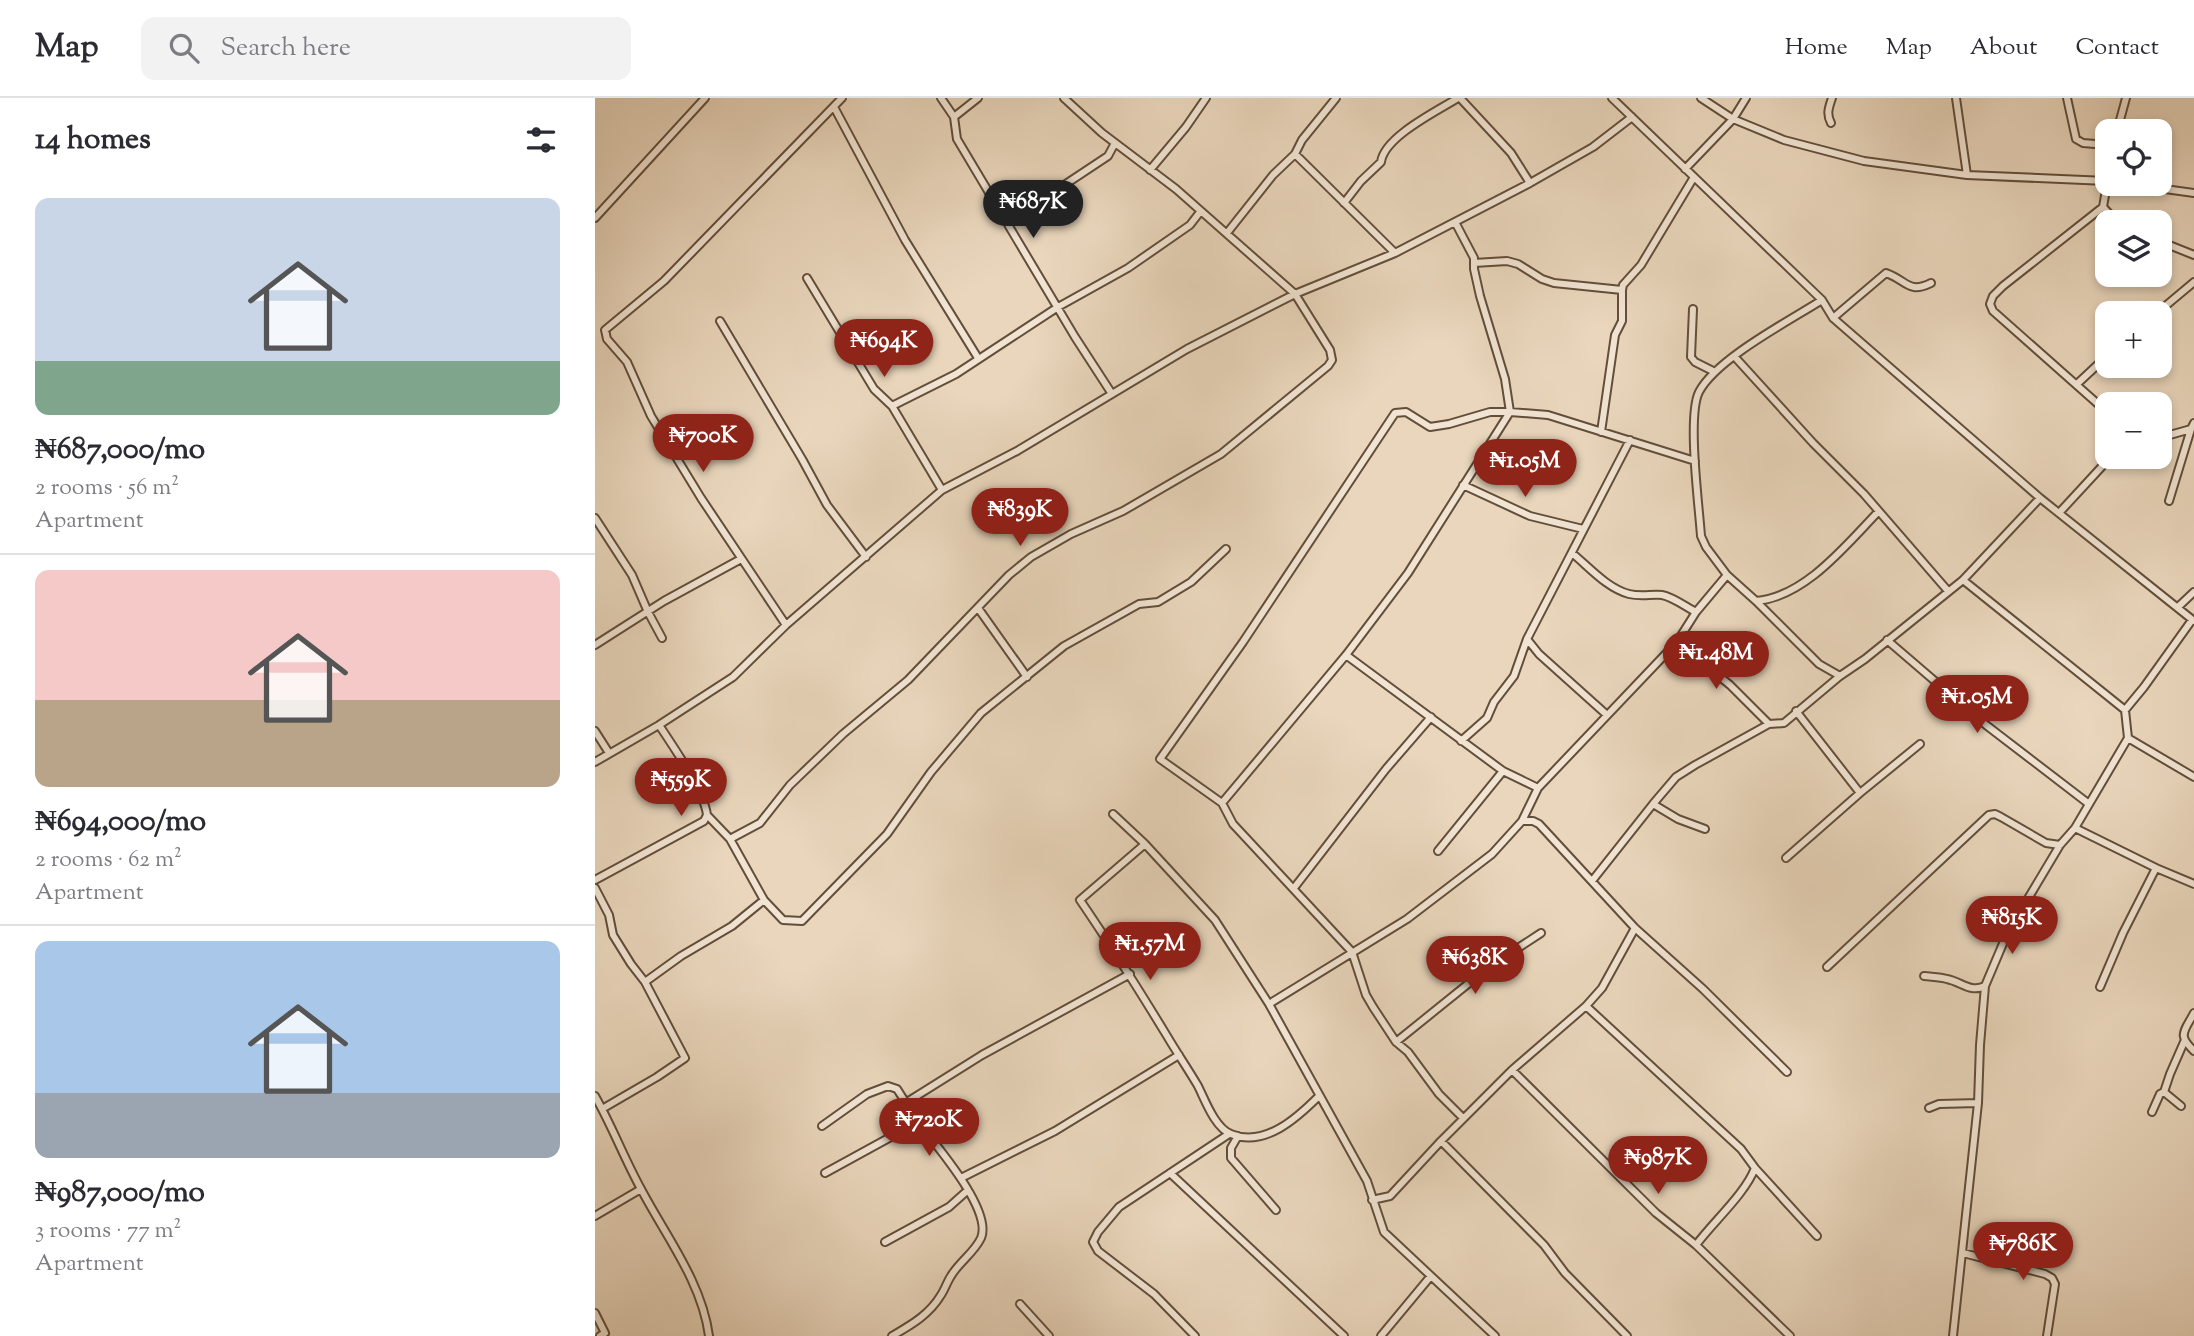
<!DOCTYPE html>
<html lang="en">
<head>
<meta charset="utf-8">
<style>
	:root { --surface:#fff; --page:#f2f2f3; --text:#2b2b33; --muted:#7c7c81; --line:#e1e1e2; --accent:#8f2418 }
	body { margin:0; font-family:"Sorts Mill Goudy",serif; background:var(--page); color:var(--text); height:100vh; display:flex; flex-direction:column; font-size:26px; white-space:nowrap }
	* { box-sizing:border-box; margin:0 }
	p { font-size:23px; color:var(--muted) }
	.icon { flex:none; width:38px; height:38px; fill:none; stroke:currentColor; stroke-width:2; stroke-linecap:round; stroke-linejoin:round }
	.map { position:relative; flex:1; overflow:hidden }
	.side { display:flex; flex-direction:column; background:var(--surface); width:595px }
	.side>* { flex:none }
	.buttons { position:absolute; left:1500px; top:21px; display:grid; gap:14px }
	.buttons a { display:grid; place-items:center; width:77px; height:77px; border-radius:14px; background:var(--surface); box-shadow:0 4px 10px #0003; font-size:35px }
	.price { position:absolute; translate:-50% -60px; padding:0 16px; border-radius:24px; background:var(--accent); color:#fff; font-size:23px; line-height:46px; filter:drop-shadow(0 2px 4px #0008) }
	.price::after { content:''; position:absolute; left:50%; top:42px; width:21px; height:16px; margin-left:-10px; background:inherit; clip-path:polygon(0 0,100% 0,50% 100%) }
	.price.selected { background:#222; color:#fff }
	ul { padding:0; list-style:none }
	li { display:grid; align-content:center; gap:14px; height:371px; padding:0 35px }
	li+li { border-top:2px solid var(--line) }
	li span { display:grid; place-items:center; height:217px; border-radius:14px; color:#555 }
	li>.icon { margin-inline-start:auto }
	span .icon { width:126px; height:126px; fill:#fffc; stroke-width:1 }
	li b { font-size:30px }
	h2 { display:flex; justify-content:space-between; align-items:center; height:84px; padding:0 35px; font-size:30px }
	header { display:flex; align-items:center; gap:42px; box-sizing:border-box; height:98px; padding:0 35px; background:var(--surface); border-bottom:2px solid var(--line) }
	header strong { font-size:33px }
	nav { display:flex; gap:38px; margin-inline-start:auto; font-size:24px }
	.search { width:490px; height:63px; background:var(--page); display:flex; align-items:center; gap:18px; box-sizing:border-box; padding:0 24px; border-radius:14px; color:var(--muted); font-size:26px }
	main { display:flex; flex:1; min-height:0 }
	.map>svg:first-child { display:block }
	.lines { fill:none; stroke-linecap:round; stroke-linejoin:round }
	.minor-casing { stroke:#634e3a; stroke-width:10 }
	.minor { stroke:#f1e4d3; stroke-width:6 }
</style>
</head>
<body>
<header>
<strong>Map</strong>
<div class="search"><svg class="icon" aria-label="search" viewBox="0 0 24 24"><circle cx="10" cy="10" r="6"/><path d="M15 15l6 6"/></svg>Search here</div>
<nav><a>Home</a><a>Map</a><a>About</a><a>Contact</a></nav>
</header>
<main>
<section class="side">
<h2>14 homes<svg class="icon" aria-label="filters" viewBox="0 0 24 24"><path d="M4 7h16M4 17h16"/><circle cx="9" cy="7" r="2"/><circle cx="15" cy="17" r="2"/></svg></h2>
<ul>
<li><span style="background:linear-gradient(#c9d6e8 75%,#7fa58c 0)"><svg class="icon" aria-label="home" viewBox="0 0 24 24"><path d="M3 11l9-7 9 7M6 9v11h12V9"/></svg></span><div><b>₦687,000/mo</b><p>2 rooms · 56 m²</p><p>Apartment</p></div></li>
<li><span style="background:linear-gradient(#f6c9c9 60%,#b9a48a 0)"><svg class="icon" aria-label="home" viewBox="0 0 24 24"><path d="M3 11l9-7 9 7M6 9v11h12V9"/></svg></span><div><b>₦694,000/mo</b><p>2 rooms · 62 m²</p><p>Apartment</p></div></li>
<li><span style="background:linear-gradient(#a9c7e8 70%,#9aa5b1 0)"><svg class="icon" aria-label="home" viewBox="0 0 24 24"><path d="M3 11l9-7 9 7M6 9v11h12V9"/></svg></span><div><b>₦987,000/mo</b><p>3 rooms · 77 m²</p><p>Apartment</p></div></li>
</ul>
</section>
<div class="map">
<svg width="1599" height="1238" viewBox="0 0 1599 1238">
	<rect width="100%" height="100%" fill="#e9d6bc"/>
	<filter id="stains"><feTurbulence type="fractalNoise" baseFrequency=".00286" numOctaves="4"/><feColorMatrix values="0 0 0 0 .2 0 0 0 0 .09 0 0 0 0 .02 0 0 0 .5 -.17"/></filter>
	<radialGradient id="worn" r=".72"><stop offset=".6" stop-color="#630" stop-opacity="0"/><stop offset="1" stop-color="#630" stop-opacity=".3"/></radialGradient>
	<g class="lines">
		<!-- minor casing -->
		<g class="minor-casing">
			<path id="minor" d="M 346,0 L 359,19 L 362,41 L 480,239 L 517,296
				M 865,0 L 916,55 L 935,85
				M 1017,0 L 1227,202 L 1238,220 L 1445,400 L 1599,523
				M 1106,0 L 1138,21 L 1189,42 L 1269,63 L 1372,77 L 1512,83
				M 1361,0 L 1372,77
				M 1472,0 L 1481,41 L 1488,45 L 1512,47
				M 239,9 L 310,142 L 383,260
				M 359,19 L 383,0
				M 1236,25 C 1231,16 1234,9 1237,0
				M 1522,33 L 1531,0
				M 700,56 L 800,155
				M 1090,71 L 1138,21 L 1151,0
				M 555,72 L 591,29 L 611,0
				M 1512,86 L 1508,109 L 1522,124
				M 1534,86 L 1599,95
				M 749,105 L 766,83 L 786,64 C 789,39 842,13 863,0
				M 1508,109 L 1408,188 L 1398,198 L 1395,206 L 1398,213 L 1512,314
				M 0,120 L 110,0
				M 412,125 L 513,58 L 520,45
				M 632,135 L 678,77 L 700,56 L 707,42 L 741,0
				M 1564,143 L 1599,157
				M 879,165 L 912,163 L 923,166 L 947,181 L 959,185 L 1027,192
				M 212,180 L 279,291 L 297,308 L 347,392
				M 1227,202 C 1194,223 1121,261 1104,294 C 1092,318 1104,408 1106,438 L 1111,449 L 1132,477 L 1161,503 L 1224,566 L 1245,578
				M 1098,211 L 1096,259 L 1100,264 L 1118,273
				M 1562,215 L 1599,184
				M 1238,220 L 1291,175 C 1313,183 1313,196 1336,185
				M 125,223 L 207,361 L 232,407 L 271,459
				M 1139,258 L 1218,345 L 1269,396 L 1353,493
				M 1482,286 L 1512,258
				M 297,308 L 361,276 L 463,209 L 533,170 L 595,127 L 605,114
				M 1006,334 L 1020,237 L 1027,223 L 1027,192 L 1028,187 L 1046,167 L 1099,79
				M 1564,340 L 1596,331 L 1599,325
				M 868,387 L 935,418 L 988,431
				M 1574,403 L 1596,331
				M 1464,415 L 1512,363 L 1520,359
				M 0,420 L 37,477 L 53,514 L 67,540
				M 977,455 C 995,470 1012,490 1034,496 C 1046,499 1056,496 1067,497 C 1078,499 1091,509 1101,514
				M 1368,482 L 1530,612
				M 1161,503 C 1210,499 1251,447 1283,414
				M 1583,509 L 1599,494
				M 383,510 L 432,579
				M 191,527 L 106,400 L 56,318 L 32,264 L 12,241 L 10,232 L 69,183 L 247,0
				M 932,541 L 944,556 L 1012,617
				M 1292,542 L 1391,627 L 1494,706
				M 1082,544 L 1135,587 L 1174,626
				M 0,547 L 69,503 L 146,461
				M 751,557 L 908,673 L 943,690
				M 1201,613 L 1265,695 L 1325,646
				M 0,633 L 14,655
				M 1533,640 L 1599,679
				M 866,643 L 892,620 L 899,604 L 919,578 L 932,541 L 1035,342
				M 0,664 L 64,627 L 138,579 L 191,527 L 347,392 L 422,353 L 592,251 L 700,196 L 800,155 L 935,85 L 998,49 L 1037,19
				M 627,705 L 751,557 L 813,475 L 915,314 L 910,281 L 885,198 L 879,171 L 879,160 L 860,124
				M 1058,706 L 1083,721 L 1110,731
				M 518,716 L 550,746 L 620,822 L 674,906 L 772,1083 L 789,1134 L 900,1238
				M 112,717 L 135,741 L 165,725 L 195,687 L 248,636 L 313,582 L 414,477 L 436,459 L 476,436 L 528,413 L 626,356 L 733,268 L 737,262 L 735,252 L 700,196 L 581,91 L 507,35 L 469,0
				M 927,723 L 938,723 L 944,726 L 1040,830 L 1108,891 L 1192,974
				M 1480,730 L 1561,770 L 1599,786
				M 550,746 L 485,802 C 515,846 544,892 572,938 C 582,955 593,971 603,988 C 610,1002 620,1030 636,1036 C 670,1050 703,1019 724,998
				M 843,753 L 908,673
				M 1191,760 L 1265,695
				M 0,782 L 109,723 L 112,717 C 109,693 78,648 64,627
				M 997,783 L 1058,706 L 1081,679 L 1100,667 L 1174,626 L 1189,625 L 1245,578 L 1270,561 L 1368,482 L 1445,400
				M 0,790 L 14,817 L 18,837 L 36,866 L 50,884 L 86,858 L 137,828 L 169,802 L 135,741
				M 699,790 L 791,671 L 836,619
				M 169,802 L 188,822 L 207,823 L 292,736 L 336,674 L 386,615 L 469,548 L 544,506 L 563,504 L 596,484 L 631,451
				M 1232,869 L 1394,717 L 1400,716 L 1406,719 L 1451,745 L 1465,747
				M 1329,878 C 1337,879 1345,879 1352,881 C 1367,884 1375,895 1390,888
				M 1505,889 L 1528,835 L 1561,770
				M 674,906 L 812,821 L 897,756 L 927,723 L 943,690 L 1082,544 L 1101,514 L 1132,477
				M 991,908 L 1146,1051 L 1160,1070 C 1150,1096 1118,1124 1101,1147
				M 1599,915 C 1589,934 1582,937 1599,953
				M 801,944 L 894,869 L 946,835
				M 917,972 L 1061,1115 L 1101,1147 L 1195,1238
				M 0,998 C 17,1028 29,1060 46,1091 C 70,1137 107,1184 114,1238
				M 312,1004 L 387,957 L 535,876
				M 1586,1008 L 1569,994 L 1575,976 L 1589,944
				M 1334,1010 L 1344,1006 L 1383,1005
				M 7,1011 L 62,979 L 90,960 L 50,884
				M 1557,1014 L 1565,996 L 1569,994
				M 868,1020 L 844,996 L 813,954 L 801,944 L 778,909 L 771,897 L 757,854 L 638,726 L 627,705 L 565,661 L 648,544 L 800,315 L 811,314 L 835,329 L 854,326 L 895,314 L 915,314 L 953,317 L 1100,363
				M 227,1028 L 272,996 L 293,988 L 302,991 L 323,1024 L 230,1075
				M 643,1038 L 636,1050 L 636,1060 L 681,1112
				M 846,1043 L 949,1147 L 970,1175 L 1032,1238
				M 1160,1070 L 1222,1138
				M 575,1075 L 749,1238
				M 366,1080 L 460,1033 L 584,957
				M 777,1102 L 795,1098 L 846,1043 L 917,972 L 991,908 L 1007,890 L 1040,830
				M 0,1118 L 46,1091
				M 290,1144 L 354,1109 L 373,1092
				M 1368,1155 L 1450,1176 L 1457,1180 L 1460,1186 L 1452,1238
				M 425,1206 L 454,1238
				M 0,1215 L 10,1235 L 5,1238
				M 297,1238 C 316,1227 334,1217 346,1197 C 350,1191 352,1184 356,1178 C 364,1164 379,1155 386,1140 C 398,1112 340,1046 323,1024
				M 600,1238 L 559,1196 L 503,1153 L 498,1144 L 503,1134 L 524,1109 L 634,1036
				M 786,1238 L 835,1179
				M 1358,1238 L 1383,1005 L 1385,947 L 1390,888 L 1412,836 L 1422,819 L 1465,747 L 1480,730 L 1533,640 L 1530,612 L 1549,589 L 1597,522"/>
		</g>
		<!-- minor -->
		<use href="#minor" class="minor"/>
	</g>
	<rect width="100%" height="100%" filter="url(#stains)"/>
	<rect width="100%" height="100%" fill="url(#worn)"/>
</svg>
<div class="buttons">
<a><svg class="icon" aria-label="locate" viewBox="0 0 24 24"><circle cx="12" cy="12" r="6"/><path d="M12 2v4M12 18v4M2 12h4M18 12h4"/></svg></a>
<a><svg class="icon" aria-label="layers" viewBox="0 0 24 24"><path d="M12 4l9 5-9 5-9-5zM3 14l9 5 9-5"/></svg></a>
<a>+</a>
<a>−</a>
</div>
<b class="price selected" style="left:438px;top:142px">₦687K</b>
<b class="price" style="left:289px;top:281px">₦694K</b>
<b class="price" style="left:108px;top:376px">₦700K</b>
<b class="price" style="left:930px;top:401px">₦1.05M</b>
<b class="price" style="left:425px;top:450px">₦839K</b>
<b class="price" style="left:1121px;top:593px">₦1.48M</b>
<b class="price" style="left:1382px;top:637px">₦1.05M</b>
<b class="price" style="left:86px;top:720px">₦559K</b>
<b class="price" style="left:1417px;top:858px">₦815K</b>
<b class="price" style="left:555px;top:884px">₦1.57M</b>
<b class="price" style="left:880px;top:898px">₦638K</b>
<b class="price" style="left:334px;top:1060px">₦720K</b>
<b class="price" style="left:1063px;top:1098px">₦987K</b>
<b class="price" style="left:1428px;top:1184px">₦786K</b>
</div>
</main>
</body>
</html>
